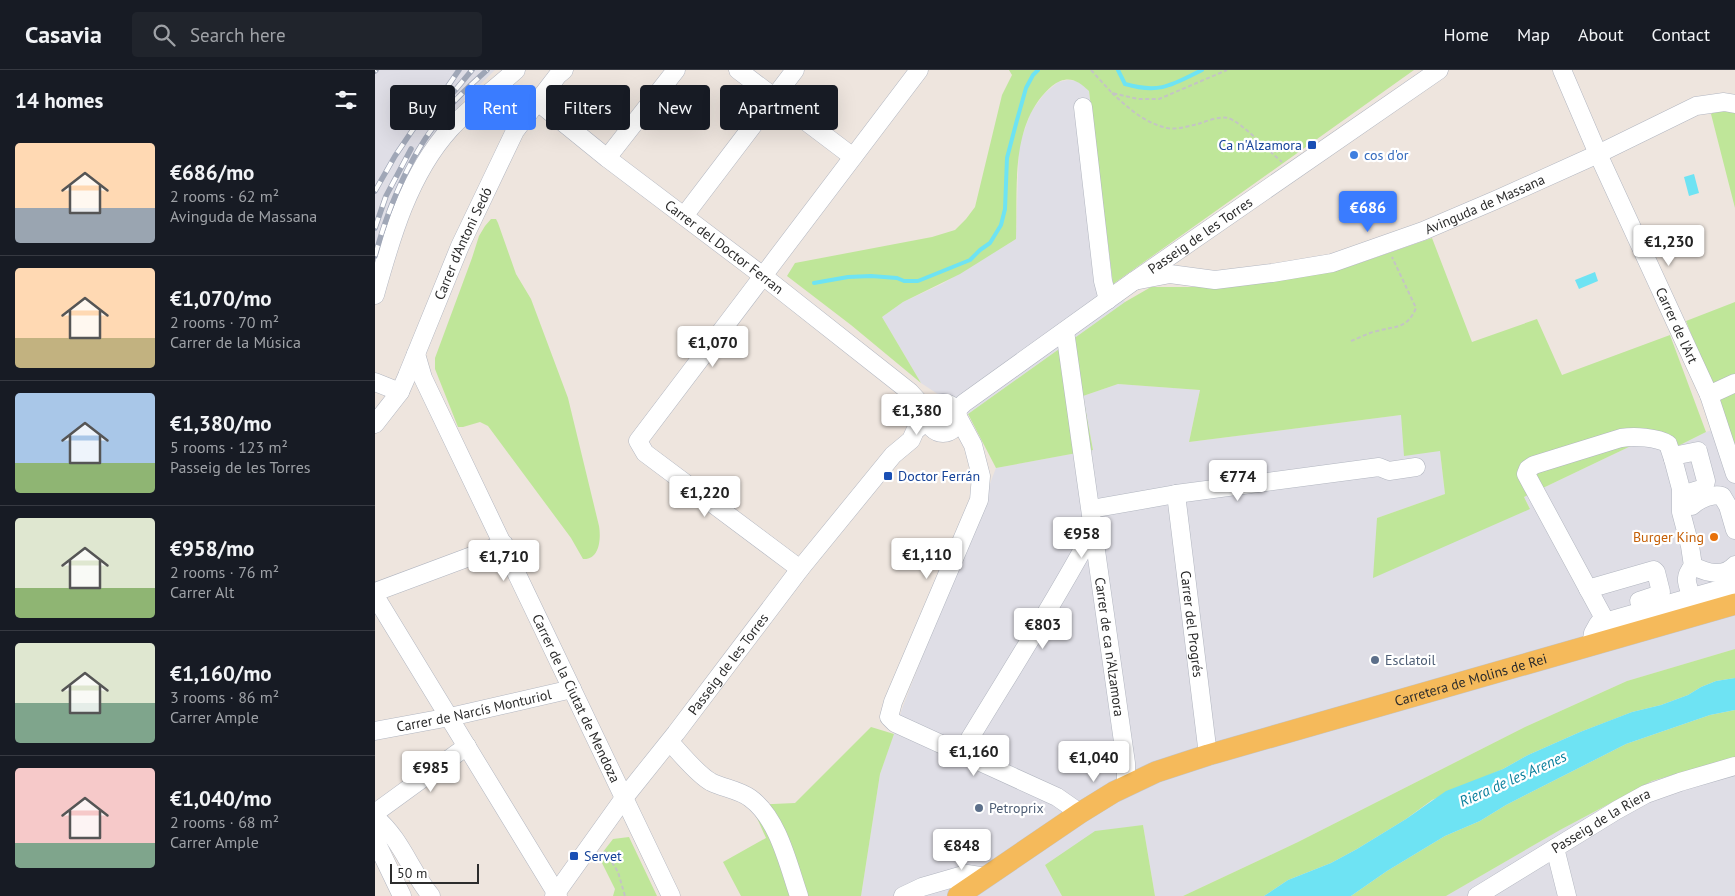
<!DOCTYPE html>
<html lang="en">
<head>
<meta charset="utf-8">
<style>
	:root { --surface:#171b24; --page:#20242c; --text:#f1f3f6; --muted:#9ea1a6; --line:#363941; --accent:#3a7cff }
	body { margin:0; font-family:"PT Sans",sans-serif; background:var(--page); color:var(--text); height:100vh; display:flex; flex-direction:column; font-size:19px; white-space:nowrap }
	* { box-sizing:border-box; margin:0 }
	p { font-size:16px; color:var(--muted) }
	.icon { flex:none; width:28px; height:28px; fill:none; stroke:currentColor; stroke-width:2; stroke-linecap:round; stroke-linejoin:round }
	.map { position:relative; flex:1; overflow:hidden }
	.sheet { display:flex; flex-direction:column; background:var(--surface); width:375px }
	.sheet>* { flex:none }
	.hud { position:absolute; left:15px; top:15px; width:475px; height:45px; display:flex; gap:10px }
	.scale { position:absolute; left:15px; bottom:12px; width:89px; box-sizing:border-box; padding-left:5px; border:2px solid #2c2c2c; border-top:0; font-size:14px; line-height:18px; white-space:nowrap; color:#2c2c2c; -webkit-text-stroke:4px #fff; paint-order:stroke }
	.price { position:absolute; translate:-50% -42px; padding:0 11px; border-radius:5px; background:#fff; color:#222; font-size:16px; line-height:32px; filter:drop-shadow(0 1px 2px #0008) }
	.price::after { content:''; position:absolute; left:50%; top:30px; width:15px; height:11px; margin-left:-8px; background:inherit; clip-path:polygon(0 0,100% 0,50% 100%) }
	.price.active { background:var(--accent); color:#fff }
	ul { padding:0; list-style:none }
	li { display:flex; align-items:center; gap:15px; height:125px; padding:0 15px }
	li+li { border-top:1px solid var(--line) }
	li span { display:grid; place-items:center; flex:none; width:140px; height:100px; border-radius:5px; color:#555 }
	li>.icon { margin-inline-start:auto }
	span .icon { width:60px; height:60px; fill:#fffc; stroke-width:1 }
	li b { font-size:21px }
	h2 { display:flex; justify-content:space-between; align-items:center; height:60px; padding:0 15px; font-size:21px }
	.tag { padding:0 18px; border-radius:5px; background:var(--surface); box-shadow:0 5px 20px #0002; font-size:18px; line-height:45px }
	.tag.active { background:var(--accent); color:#fff }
	header { display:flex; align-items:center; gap:30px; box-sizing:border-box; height:70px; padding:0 25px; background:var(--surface); border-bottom:1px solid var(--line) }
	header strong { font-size:24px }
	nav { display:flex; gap:28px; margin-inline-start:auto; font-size:18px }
	.search { width:350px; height:45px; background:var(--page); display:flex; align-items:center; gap:12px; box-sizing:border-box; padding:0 18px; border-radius:5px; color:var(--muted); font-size:19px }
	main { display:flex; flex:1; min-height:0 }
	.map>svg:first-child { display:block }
	.industrial { fill:#dfdee6 }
	.green { fill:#bfe699 }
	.water { fill:#6ee3f3 }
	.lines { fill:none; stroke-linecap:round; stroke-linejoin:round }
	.stream { stroke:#6ee3f3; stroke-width:4 }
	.minor-casing { stroke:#b2b6c0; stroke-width:19 }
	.major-casing { stroke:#c4c4c4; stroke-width:22 }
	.path { stroke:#c4c4c4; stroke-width:2; stroke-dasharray:4 2.5; stroke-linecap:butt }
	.minor { stroke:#fff; stroke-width:18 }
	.major { stroke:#f5ba5b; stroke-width:21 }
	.rail-casing { stroke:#a0a7b7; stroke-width:5.5 }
	.rail { stroke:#fff; stroke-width:4; stroke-dasharray:11; stroke-linecap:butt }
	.transit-dot { fill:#1a4fb4; stroke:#fff; stroke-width:2 }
	.shop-dot { fill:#3f7fe0; stroke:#fff; stroke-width:2 }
	.food-dot { fill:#e8710a; stroke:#fff; stroke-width:2 }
	.service-dot { fill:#5c6f8a; stroke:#fff; stroke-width:2 }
	.labels { text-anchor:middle; stroke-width:4.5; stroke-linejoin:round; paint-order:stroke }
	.transit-label { font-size:14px; fill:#164399; stroke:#fff; text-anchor:start }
	.shop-label { font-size:14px; fill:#366cbe; stroke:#fff; text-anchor:start }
	.street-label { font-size:14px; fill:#2c2c2c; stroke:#fff }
	.food-label { font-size:14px; fill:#c56008; stroke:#fff; text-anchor:end }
	.service-label { font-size:14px; fill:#4e5e75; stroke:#fff; text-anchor:start }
	.water-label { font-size:15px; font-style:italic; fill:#097f9c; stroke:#fff }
</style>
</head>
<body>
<header>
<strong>Casavia</strong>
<div class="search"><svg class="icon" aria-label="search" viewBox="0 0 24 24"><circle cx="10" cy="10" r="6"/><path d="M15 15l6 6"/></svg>Search here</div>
<nav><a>Home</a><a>Map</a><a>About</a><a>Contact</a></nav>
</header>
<main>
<section class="sheet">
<h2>14 homes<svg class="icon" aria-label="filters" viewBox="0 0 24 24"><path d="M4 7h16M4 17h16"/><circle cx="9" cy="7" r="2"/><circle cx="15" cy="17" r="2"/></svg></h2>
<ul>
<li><span style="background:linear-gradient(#ffd9b3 65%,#9aa5b1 0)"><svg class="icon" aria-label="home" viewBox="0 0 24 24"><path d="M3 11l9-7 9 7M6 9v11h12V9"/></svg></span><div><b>€686/mo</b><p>2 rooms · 62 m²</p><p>Avinguda de Massana</p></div></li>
<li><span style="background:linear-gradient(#ffd9b3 70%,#c2b280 0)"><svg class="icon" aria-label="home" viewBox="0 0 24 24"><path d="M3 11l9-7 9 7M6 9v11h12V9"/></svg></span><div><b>€1,070/mo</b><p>2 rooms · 70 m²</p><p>Carrer de la Música</p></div></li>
<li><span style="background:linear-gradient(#a9c7e8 70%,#8fb573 0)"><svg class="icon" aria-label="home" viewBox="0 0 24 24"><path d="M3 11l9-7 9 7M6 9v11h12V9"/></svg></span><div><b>€1,380/mo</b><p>5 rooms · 123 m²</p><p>Passeig de les Torres</p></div></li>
<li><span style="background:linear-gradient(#dfe7d0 70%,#8fb573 0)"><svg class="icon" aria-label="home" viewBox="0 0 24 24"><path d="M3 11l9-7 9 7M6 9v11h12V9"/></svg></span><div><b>€958/mo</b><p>2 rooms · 76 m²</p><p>Carrer Alt</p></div></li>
<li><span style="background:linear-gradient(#dfe7d0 60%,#7fa58c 0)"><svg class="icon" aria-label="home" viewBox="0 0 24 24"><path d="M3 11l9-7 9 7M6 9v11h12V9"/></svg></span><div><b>€1,160/mo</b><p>3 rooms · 86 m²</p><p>Carrer Ample</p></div></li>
<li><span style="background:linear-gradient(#f6c9c9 75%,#7fa58c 0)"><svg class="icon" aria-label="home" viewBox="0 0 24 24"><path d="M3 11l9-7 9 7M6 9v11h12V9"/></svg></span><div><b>€1,040/mo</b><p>2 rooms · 68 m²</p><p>Carrer Ample</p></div></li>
</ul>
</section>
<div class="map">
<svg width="1360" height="826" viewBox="0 0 1360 826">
	<rect width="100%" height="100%" fill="#eee5de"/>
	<!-- industrial -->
	<path class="industrial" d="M 0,0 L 120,0 L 90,29 L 57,69 L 0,198 Z
		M 693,10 L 704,11 L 714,21 L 738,213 L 750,232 L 593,344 L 546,313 L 507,247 L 528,232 L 567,214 L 641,169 L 644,75 L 656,42 L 669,24 L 683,12 Z
		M 743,314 L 825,320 L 814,372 L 1026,345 L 1065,381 L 1070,424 L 1002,448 L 1155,438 L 1149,427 L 1258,375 L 1297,379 L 1331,362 L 1353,355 L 1360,376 L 1360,579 L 1252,611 L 1150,657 L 923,772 L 808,826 L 780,826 L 768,755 L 670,795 L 687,826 L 486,826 L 505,704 L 528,636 L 621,398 L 718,380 L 708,326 Z
		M 1360,687 L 1360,826 L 1071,826 L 1185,760 L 1277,711 Z"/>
	<!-- green -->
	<path class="green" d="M 634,0 L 1039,0 L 738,214 L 714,21 C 703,10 692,4 677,16 C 634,53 643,118 641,169 L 585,204 L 528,232 L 507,247 L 546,313 L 476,255 L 412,206 L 420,193 L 557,167 L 580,160 L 591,149 L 600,137 L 627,25 L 637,5 Z
		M 1360,27 L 1360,138 L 1336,44 Z
		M 116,149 L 121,149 L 123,153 L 141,204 L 156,229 L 193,328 L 224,456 C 226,468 225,490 208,489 L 196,468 L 113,356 L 105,352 L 88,357 L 83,357 L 60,299 L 60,288 L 97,188 L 104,166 L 110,156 Z
		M 1057,168 L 1097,272 L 1162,249 L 1187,305 L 1295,265 L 1331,362 L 1297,379 L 1258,375 L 1149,427 L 1155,439 L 998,508 L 1002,448 L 1070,424 L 1065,381 L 1029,386 L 1026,345 L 814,372 L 825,320 L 743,314 L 708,326 L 718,380 L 621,398 L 593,344 L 750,232 L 776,217 L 843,217 L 973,197 Z
		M 1360,232 L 1360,376 L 1311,251 Z
		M 1360,579 L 1360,608 L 1341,611 L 1326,617 L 1313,625 L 1286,635 L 1257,642 L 1234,651 L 1205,662 L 1153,685 L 1128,699 L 1057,730 L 1031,749 L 982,779 L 956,793 L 913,810 L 889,826 L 808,826 L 923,772 L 1150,657 L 1252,611 Z
		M 1360,640 L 1360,687 L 1277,711 L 1185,760 L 1071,826 L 976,826 L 1012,801 L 1070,766 L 1105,751 L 1131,735 L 1251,674 L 1335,645 Z
		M 496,657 L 519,664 L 505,704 L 486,826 L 366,826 L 348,792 L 391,768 L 376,735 L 420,733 Z
		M 768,755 L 780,826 L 687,826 L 670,795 L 720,761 Z
		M 254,767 L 282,826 L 238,826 L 240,819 L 224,787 L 238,769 Z"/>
	<!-- water -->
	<path class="water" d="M 1319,104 L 1324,123 L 1314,126 L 1309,107 Z
		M 1220,202 L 1223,211 L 1204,219 L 1200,210 Z
		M 1360,608 L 1360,640 L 1335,645 L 1251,674 L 1131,735 L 1105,751 L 1070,766 L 1012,801 L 976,826 L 889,826 L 913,810 L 956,793 L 982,779 L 1031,749 L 1071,721 L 1128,699 L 1153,685 L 1205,662 L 1257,642 L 1286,635 L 1313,625 L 1326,617 L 1341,611 Z"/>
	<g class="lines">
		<!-- stream -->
		<path class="stream" d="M 743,0 L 750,14 C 785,24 797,15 827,0
			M 439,213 L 473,207 L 496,206 L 522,208 L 529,211 L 543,211 L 595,190 L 605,180 L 615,173 L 626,155 L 630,139 L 632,88 L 642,50 L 651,18 L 658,5 L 663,0"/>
		<!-- minor casing -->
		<g class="minor-casing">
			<g id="minor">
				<path d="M 363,0 L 478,87"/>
				<path id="s1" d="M 1187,0 L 1223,84 L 1334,325 L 1360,404"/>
				<path id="s2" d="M 163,32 L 232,88 L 388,206 L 535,322 L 554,343"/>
				<path d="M 708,37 L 728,211 L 733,230"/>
				<path d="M 232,88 L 301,0"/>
				<path d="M 309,146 L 420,0"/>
				<path id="s3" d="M 759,211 L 795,204 L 840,210 L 897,203 L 957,193 L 1048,161 L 1123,129 L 1223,84 L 1321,36 L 1349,32 L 1360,34"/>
				<path d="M 0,225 C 16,168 34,104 75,59 C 95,37 119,20 141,0"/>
				<path id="s4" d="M 690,261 L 751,693 L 751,715"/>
				<path id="s5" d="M 41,284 L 48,308 L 296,826"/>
				<path d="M 0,312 L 25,322"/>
				<path d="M 1334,325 L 1360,313"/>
				<circle cx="568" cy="348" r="15"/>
				<path id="s6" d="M 581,341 L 589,333 L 759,211 L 1064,0"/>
				<path d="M 583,347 L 598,375 L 606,406 L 604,430 L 518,632 L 514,647 L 520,653 L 682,727 L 705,743"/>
				<path id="s7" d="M 0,354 L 25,322 L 32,306 L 85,176 L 140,61 L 183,5 L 189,0"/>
				<path id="s8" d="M 801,424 L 833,685"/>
				<path d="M 1306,432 L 1316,422 L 1329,418 L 1331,411 L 1323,381 L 1303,385 L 1298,389 L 1306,419 L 1306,442 L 1315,476 L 1318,496 C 1332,503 1348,508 1360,495"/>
				<path d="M 1317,436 C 1324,429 1338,423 1347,426 L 1353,436 L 1360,460"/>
				<path d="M 716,439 L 801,424 L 1004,397 L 1014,401 L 1041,397"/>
				<path d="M 425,499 L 270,383 L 263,371 L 544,0"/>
				<path d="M 1213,519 L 1279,500 L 1281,502 L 1286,522 L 1285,524 L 1264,531"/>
				<path d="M 0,522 L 129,474"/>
				<path d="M 0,526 L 183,826"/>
				<path d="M 1317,528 C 1312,513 1308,508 1318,496"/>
				<path d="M 1231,552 L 1151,404 L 1153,399 L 1159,395 L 1246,368 C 1259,366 1282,367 1293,374 L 1298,389"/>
				<path d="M 1216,576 L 1218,563 L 1223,554 L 1360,515"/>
				<path id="s9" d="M 0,661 L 75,647 L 197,619"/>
				<path d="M 295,672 C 305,683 323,705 336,712 C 348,718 364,720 375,728 C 403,748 413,794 424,826"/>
				<path d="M 586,683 C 631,608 678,536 719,459"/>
				<path d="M 0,743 L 92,676"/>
				<path d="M 0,747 C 26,769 35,800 56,826"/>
				<path d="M 0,766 L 4,778 L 27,826"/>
				<path d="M 1180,778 L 1192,826"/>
				<path id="s10" d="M 179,826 L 249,728 L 301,663 L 425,499 L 518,385 L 536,370 L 540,361 L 553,350"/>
				<path d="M 528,826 L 547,817 L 592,804 L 611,807"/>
				<path id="s11" d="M 1102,826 L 1242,740 L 1271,724 L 1305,712 L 1360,696"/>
			</g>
		</g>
		<!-- major casing -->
		<g class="major-casing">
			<g id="major">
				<path id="s12" d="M 583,826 L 705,743 L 739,722 L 781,702 L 833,685 L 1360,534"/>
			</g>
		</g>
		<!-- path -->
		<path class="path" d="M 716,0 L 737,23 L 763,29 L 784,29 L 852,0
			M 737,23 C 753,38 770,53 792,58 C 802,60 813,56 823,54 C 832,51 844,46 853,48 C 865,51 896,83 907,92
			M 976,271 C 984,268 993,263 1002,261 C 1021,256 1032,259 1041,238 L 1017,187
			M 230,781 L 243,802 L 250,826"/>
		<!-- minor -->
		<use href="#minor" class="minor"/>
		<!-- major -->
		<use href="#major" class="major"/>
		<!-- rail casing -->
		<g class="rail-casing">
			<path id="rail" d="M 0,1 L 1,0
				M 73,16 L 84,0
				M 67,36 L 97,0
				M 0,121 L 20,86 L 43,52 L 69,21
				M 0,158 L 11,126 L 36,79
				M 0,186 C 14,134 36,82 71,41 C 83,26 98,13 112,0"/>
		</g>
		<!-- rail -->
		<use href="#rail" class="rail"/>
	</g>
	<!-- markers -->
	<g class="transit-dot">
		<rect x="932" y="70" width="10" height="10" rx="2.5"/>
		<rect x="508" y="401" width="10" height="10" rx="2.5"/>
		<rect x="194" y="781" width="10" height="10" rx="2.5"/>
	</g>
	<circle class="shop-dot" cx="979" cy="85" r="5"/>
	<circle class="food-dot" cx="1339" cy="467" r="5"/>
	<g class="service-dot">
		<circle cx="1000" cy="590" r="5"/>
		<circle cx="604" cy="738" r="5"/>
	</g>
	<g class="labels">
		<!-- transit labels -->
		<g class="transit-label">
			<text x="927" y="80" text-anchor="end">Ca n'Alzamora</text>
			<text x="523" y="411">Doctor Ferrán</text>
			<text x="209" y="791">Servet</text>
		</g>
		<!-- shop labels -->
		<g class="shop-label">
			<text x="989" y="90">cos d'or</text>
		</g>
		<!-- street labels -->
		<g class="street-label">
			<text dy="5" stroke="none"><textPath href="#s3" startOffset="364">Avinguda de Massana</textPath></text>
			<text dy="5" stroke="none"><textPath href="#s6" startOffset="301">Passeig de les Torres</textPath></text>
			<text dy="5" stroke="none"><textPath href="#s7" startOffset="202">Carrer d'Antoni Sedó</textPath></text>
			<text dy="5" stroke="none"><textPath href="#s2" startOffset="236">Carrer del Doctor Ferran</textPath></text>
			<text dy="5" stroke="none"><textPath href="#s1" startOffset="280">Carrer de l'Art</textPath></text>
			<text dy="5" stroke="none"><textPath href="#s8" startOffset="131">Carrer del Progrés</textPath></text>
			<text dy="5" stroke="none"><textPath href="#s4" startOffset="319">Carrer de ca n'Alzamora</textPath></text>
			<text dy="5" stroke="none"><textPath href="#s10" startOffset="290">Passeig de les Torres</textPath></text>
			<text dy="5" stroke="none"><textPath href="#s12" startOffset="562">Carretera de Molins de Rei</textPath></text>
			<text dy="5" stroke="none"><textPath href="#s5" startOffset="380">Carrer de la Ciutat de Mendoza</textPath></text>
			<text dy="5" stroke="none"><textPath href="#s9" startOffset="101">Carrer de Narcís Monturiol</textPath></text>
			<text dy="5" stroke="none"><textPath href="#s11" startOffset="145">Passeig de la Riera</textPath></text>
		</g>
		<!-- food labels -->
		<g class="food-label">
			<text x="1329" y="472">Burger King</text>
		</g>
		<!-- service labels -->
		<g class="service-label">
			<text x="1010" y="595">Esclatoil</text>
			<text x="614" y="743">Petroprix</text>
		</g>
		<!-- water labels -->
		<g class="water-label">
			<text transform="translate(1138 709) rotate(-24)" y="5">Riera de les Arenes</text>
		</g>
	</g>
</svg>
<div class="scale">50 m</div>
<b class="price active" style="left:993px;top:163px">€686</b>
<b class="price" style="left:1294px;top:197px">€1,230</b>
<b class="price" style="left:338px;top:298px">€1,070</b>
<b class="price" style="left:542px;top:366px">€1,380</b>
<b class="price" style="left:863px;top:432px">€774</b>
<b class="price" style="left:330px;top:448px">€1,220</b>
<b class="price" style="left:707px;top:489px">€958</b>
<b class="price" style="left:552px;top:510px">€1,110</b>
<b class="price" style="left:129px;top:512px">€1,710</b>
<b class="price" style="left:668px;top:580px">€803</b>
<b class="price" style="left:599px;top:707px">€1,160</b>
<b class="price" style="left:719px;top:713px">€1,040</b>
<b class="price" style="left:56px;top:723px">€985</b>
<b class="price" style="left:587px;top:801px">€848</b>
<div class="hud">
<a class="tag">Buy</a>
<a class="tag active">Rent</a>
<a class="tag">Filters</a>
<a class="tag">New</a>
<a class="tag">Apartment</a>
</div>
</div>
</main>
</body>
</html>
